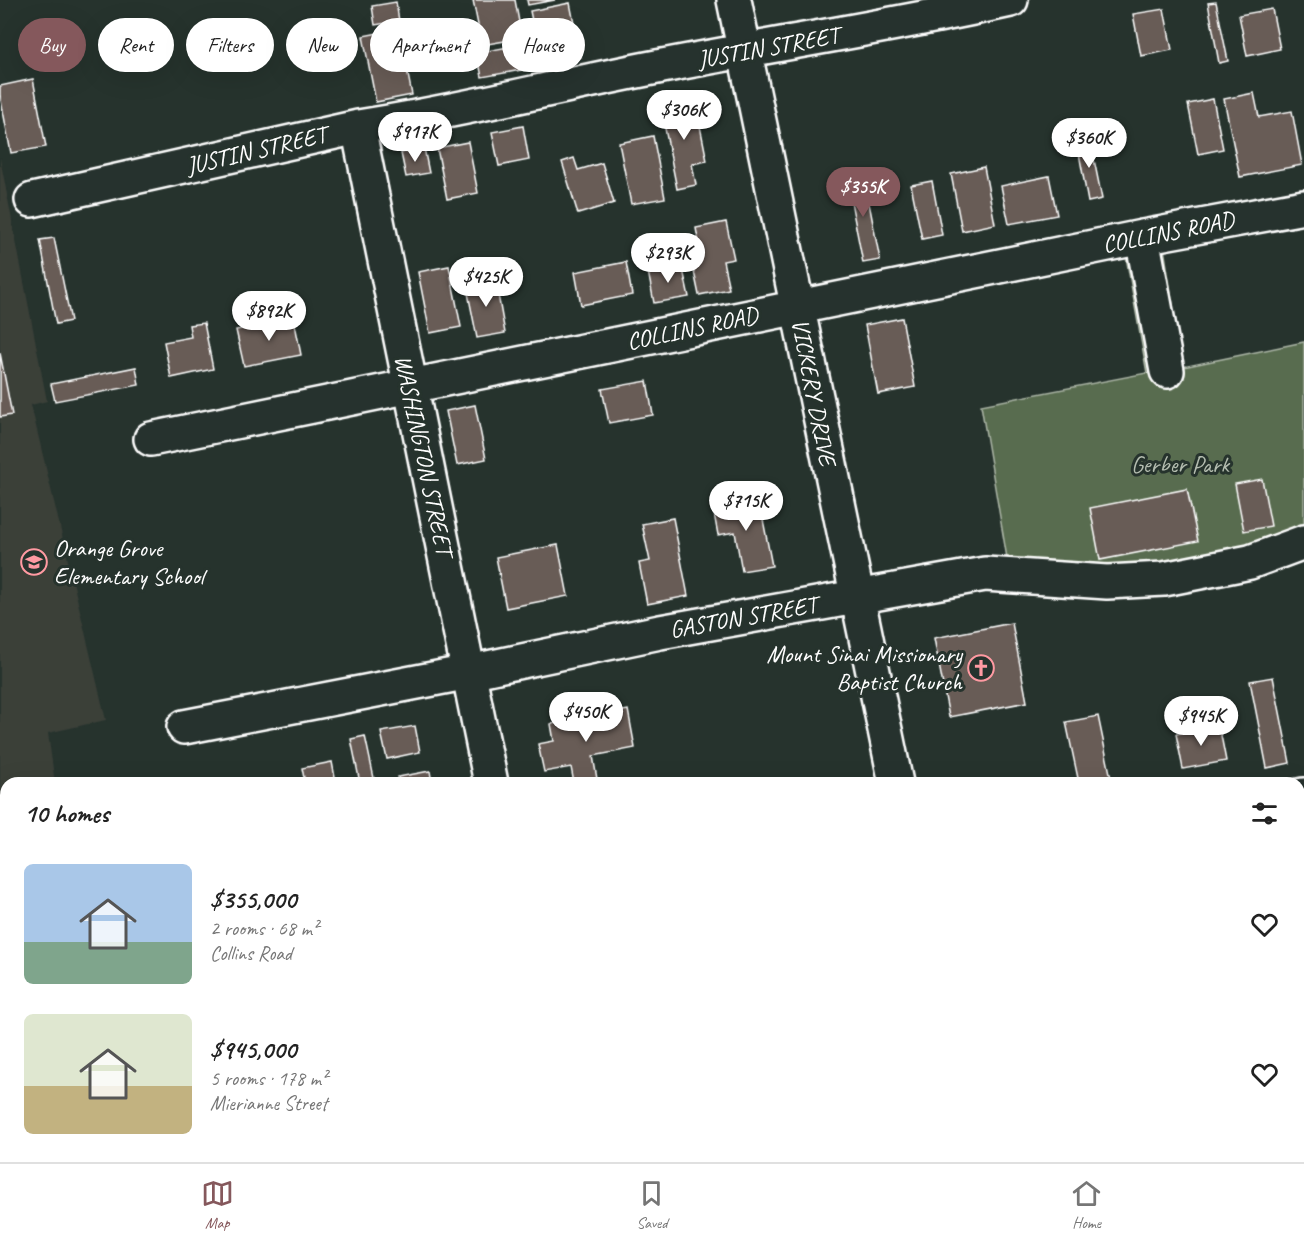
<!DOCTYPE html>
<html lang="en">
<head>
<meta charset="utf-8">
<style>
	:root { --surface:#fff; --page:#f6f6f6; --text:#222; --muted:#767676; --line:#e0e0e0; --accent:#85585c }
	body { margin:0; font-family:Caveat,sans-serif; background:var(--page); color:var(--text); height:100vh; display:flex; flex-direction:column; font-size:22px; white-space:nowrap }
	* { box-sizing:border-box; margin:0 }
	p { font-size:20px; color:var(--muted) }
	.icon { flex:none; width:33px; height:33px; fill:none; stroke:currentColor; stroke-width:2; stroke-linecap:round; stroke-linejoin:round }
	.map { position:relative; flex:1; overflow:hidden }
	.drawer { position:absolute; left:0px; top:777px; width:1305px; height:386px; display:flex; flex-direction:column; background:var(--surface); border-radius:18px 18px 0 0; box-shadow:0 6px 24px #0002 }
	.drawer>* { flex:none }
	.guide { position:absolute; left:18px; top:18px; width:600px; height:54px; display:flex; gap:12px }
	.price { position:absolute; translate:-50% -51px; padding:0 14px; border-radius:21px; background:#fff; color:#222; font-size:20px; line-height:39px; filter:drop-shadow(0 2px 3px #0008) }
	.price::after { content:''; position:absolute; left:50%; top:36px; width:18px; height:14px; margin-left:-9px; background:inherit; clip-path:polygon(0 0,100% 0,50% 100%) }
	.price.active { background:var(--accent); color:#fff }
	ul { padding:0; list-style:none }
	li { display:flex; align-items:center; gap:18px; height:150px; padding:0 24px }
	li span { display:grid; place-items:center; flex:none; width:168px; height:120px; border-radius:9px; color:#555 }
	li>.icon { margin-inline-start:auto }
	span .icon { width:72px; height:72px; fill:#fffc; stroke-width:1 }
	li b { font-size:26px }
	h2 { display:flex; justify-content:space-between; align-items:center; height:72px; padding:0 24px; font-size:26px }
	.tag { padding:0 21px; border-radius:27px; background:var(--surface); box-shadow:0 6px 24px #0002; font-size:21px; line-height:54px }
	.tag.active { background:var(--accent); color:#fff }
	.dock { display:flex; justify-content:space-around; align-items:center; height:84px; border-top:2px solid var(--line); background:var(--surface); font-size:16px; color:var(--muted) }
	.dock a { display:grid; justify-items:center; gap:3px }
	.dock .active { color:var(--accent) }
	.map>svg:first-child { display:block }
	.built { fill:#3a3f39 }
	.green { fill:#596c4f; stroke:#acb6a7; stroke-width:1.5 }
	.building { fill:#685c56; stroke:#fff; stroke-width:1.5 }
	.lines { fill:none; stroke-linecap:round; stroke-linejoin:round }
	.minor-casing { stroke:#fff; stroke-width:38 }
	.minor { stroke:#26332d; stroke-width:33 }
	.labels { text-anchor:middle; stroke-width:6; stroke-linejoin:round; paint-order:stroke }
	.street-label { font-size:24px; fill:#fff; stroke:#26332d }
	.park-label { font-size:24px; fill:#b4bdb0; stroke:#26332d }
	.poi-label { font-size:24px; fill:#fff; stroke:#26332d; text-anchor:start }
</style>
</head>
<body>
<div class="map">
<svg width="1304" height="1162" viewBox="0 0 1304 1162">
	<rect width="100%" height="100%" fill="#26332d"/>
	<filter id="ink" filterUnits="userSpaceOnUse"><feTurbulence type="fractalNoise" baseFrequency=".0167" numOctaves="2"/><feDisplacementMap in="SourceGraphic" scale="12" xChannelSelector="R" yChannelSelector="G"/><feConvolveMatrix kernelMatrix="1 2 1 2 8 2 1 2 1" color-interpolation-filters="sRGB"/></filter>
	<g filter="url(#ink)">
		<!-- built -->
		<path class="built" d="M 0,158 L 47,401 L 31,405 L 106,720 L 48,733 L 55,783 L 6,783 L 6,813 L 0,814 Z"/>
		<!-- green -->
		<path class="green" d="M 1164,248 L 1183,367 L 1304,342 L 1304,525 L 1251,546 L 1163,566 L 1104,570 L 1007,558 L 981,405 L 1147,373 L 1126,257 Z"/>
		<!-- building -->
		<path class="building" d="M 473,0 L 515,0 L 522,38 L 482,45 Z
			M 527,0 L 555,0 L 528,5 Z
			M 396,2 L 399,21 L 375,25 L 372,6 Z
			M 1216,2 L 1228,61 L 1219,63 L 1208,3 Z
			M 570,3 L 575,28 L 535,35 L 530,11 Z
			M 1164,9 L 1172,50 L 1141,56 L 1133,14 Z
			M 1272,9 L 1280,49 L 1247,56 L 1239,15 Z
			M 399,29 L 412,95 L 376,102 L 363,36 Z
			M 576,34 L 581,57 L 541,65 L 537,42 Z
			M 523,44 L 527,69 L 482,77 L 477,53 Z
			M 33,79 L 46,147 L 11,153 L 0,95 L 0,86 Z
			M 1254,93 L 1259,117 L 1292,111 L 1302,165 L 1240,177 L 1224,99 Z
			M 1213,99 L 1223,149 L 1198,154 L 1188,104 Z
			M 695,101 L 707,161 L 692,164 L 696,185 L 677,189 L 661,108 Z
			M 523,126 L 529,160 L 499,166 L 492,132 Z
			M 1089,135 L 1102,199 L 1088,202 L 1076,137 Z
			M 653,136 L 665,198 L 631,204 L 619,143 Z
			M 468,142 L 478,193 L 447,199 L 437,148 Z
			M 424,148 L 429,173 L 406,177 L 401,153 Z
			M 574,158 L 578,170 L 602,163 L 614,203 L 578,214 L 562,162 Z
			M 984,167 L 995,224 L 962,231 L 951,174 Z
			M 863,172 L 880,260 L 863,263 L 846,176 Z
			M 1049,176 L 1057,215 L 1009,224 L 1001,186 Z
			M 932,181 L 942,235 L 922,239 L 911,185 Z
			M 726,222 L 734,259 L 723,261 L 729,289 L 699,295 L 691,257 L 701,255 L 696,228 Z
			M 54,238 L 71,321 L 56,324 L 40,240 Z
			M 626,262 L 632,295 L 581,305 L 575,272 Z
			M 682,265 L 689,297 L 654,303 L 648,271 Z
			M 449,266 L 461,327 L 430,333 L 418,272 Z
			M 495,278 L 505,333 L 477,338 L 466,283 Z
			M 902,318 L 915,387 L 878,394 L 865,325 Z
			M 294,319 L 301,355 L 244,366 L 236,330 Z
			M 204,323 L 213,369 L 171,378 L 164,342 L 191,337 L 189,325 Z
			M 0,353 L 12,415 L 0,417 Z
			M 136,367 L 139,385 L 55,401 L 51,384 Z
			M 647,381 L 653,415 L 609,423 L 602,389 Z
			M 475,405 L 486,459 L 457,465 L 446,411 Z
			M 1262,479 L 1271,526 L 1244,531 L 1235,484 Z
			M 1187,489 L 1198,541 L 1100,560 L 1090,508 Z
			M 759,499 L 772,566 L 742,571 L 735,532 L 718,535 L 713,508 Z
			M 673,518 L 688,596 L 647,604 L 639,563 L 650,561 L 642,524 Z
			M 558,545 L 568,596 L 506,608 L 496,557 Z
			M 1012,623 L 1027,702 L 949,717 L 934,638 Z
			M 1273,677 L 1290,763 L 1267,768 L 1250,681 Z
			M 628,710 L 635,748 L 593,756 L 597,779 L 574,783 L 571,767 L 544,772 L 538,744 L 554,741 L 551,724 Z
			M 1098,716 L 1112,783 L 1079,783 L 1066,722 Z
			M 1219,725 L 1226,761 L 1183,769 L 1176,734 Z
			M 415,726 L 420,752 L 387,759 L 381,732 Z
			M 365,736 L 375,783 L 360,783 L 351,739 Z
			M 332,762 L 336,783 L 305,783 L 302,768 Z
			M 430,771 L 432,783 L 399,783 L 398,777 Z
			M 1304,937 L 1304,966 L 1299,938 Z
			M 6,957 L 6,975 L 0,969 L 0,963 Z
			M 97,1156 L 158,1156 L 160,1162 L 98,1162 Z
			M 431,1156 L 477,1156 L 478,1162 L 432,1162 Z
			M 594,1156 L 634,1156 L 605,1162 L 595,1162 Z
			M 1216,1156 L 1236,1156 L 1237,1162 L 1190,1162 Z"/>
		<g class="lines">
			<!-- minor casing -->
			<g class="minor-casing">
				<path id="minor" d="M 734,0 L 896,783
					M 358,127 L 491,783
					M 32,200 L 358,127 C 458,112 557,86 657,67 C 775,44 894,26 1011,0
					M 1142,237 L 1167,371
					M 151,439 L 1142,237 L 1304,207
					M 184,727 L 469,672 L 660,632 L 985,574 L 1107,582 L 1164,579 L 1250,562 L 1304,542
					M 1299,796 L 1304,795
					M 0,1025 L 6,1037
					M 1299,1065 L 1304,1064
					M 51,1156 L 52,1162
					M 567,1156 L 568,1162
					M 965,1156 L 965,1162
					M 805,1162 L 833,1156"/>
			</g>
			<!-- minor -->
			<use href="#minor" class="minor"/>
		</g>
	</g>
	<!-- icons -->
	<defs>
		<g id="school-ring" transform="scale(1.35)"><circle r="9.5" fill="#26332d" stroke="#ff9aa2" stroke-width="1.5"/><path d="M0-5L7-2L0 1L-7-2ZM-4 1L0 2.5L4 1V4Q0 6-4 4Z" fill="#ff9aa2"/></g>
		<g id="church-ring" transform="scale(1.35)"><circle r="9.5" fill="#26332d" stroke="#ff9aa2" stroke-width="1.5"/><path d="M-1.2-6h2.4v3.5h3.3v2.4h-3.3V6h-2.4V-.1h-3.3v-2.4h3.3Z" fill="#ff9aa2"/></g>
	</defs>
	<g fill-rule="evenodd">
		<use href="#school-ring" x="34" y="562"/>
		<use href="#church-ring" x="981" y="668"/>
	</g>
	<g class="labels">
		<!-- street labels -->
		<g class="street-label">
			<text transform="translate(768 47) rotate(-10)" y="8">JUSTIN STREET</text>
			<text transform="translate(256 150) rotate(-13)" y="8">JUSTIN STREET</text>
			<text transform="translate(1168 232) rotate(-11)" y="8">COLLINS ROAD</text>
			<text transform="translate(692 328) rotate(-12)" y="8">COLLINS ROAD</text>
			<text transform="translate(814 392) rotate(79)" y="8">VICKERY DRIVE</text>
			<text transform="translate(424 455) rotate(78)" y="8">WASHINGTON STREET</text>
			<text transform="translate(743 617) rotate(-10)" y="8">GASTON STREET</text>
		</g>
		<!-- park labels -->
		<g class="park-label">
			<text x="1180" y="472">Gerber Park</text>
		</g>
		<!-- poi labels -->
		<g class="poi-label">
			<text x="54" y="556">Orange Grove<tspan x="54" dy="28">Elementary School</tspan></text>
			<text x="962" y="662" text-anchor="end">Mount Sinai Missionary<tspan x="962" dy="28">Baptist Church</tspan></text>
		</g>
	</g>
</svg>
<b class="price" style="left:684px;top:141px">$306K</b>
<b class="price" style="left:415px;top:163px">$917K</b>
<b class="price" style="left:1089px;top:169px">$360K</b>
<b class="price active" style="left:863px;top:218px">$355K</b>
<b class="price" style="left:668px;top:284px">$293K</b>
<b class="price" style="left:486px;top:308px">$425K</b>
<b class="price" style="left:269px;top:342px">$892K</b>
<b class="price" style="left:746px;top:532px">$715K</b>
<b class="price" style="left:586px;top:743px">$450K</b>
<b class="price" style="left:1201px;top:747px">$945K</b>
<div class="guide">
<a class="tag active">Buy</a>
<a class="tag">Rent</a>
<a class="tag">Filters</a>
<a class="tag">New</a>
<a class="tag">Apartment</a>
<a class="tag">House</a>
</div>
<section class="drawer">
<h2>10 homes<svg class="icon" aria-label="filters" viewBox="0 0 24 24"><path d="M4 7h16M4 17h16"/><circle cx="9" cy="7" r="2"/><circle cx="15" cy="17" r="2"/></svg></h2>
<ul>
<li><span style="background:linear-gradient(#a9c7e8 65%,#7fa58c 0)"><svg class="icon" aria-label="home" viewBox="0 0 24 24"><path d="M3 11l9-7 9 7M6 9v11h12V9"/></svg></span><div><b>$355,000</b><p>2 rooms · 68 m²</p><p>Collins Road</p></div><svg class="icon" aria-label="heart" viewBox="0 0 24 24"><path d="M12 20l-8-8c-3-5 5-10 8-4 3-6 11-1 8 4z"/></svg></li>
<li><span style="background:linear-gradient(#dfe7d0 60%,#c2b280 0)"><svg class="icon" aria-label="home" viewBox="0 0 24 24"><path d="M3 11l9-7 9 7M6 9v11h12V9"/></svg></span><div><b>$945,000</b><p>5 rooms · 178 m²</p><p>Mierianne Street</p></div><svg class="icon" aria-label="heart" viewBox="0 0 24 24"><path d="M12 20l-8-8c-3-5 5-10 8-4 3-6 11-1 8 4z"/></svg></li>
</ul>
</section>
</div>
<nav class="dock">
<a class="active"><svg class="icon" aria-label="map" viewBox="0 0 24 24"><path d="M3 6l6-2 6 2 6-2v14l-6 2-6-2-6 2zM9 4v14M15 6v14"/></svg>Map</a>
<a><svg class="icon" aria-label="saved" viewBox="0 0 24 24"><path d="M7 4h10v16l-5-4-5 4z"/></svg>Saved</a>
<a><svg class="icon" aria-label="home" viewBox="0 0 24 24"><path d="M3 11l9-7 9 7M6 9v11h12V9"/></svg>Home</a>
</nav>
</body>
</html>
